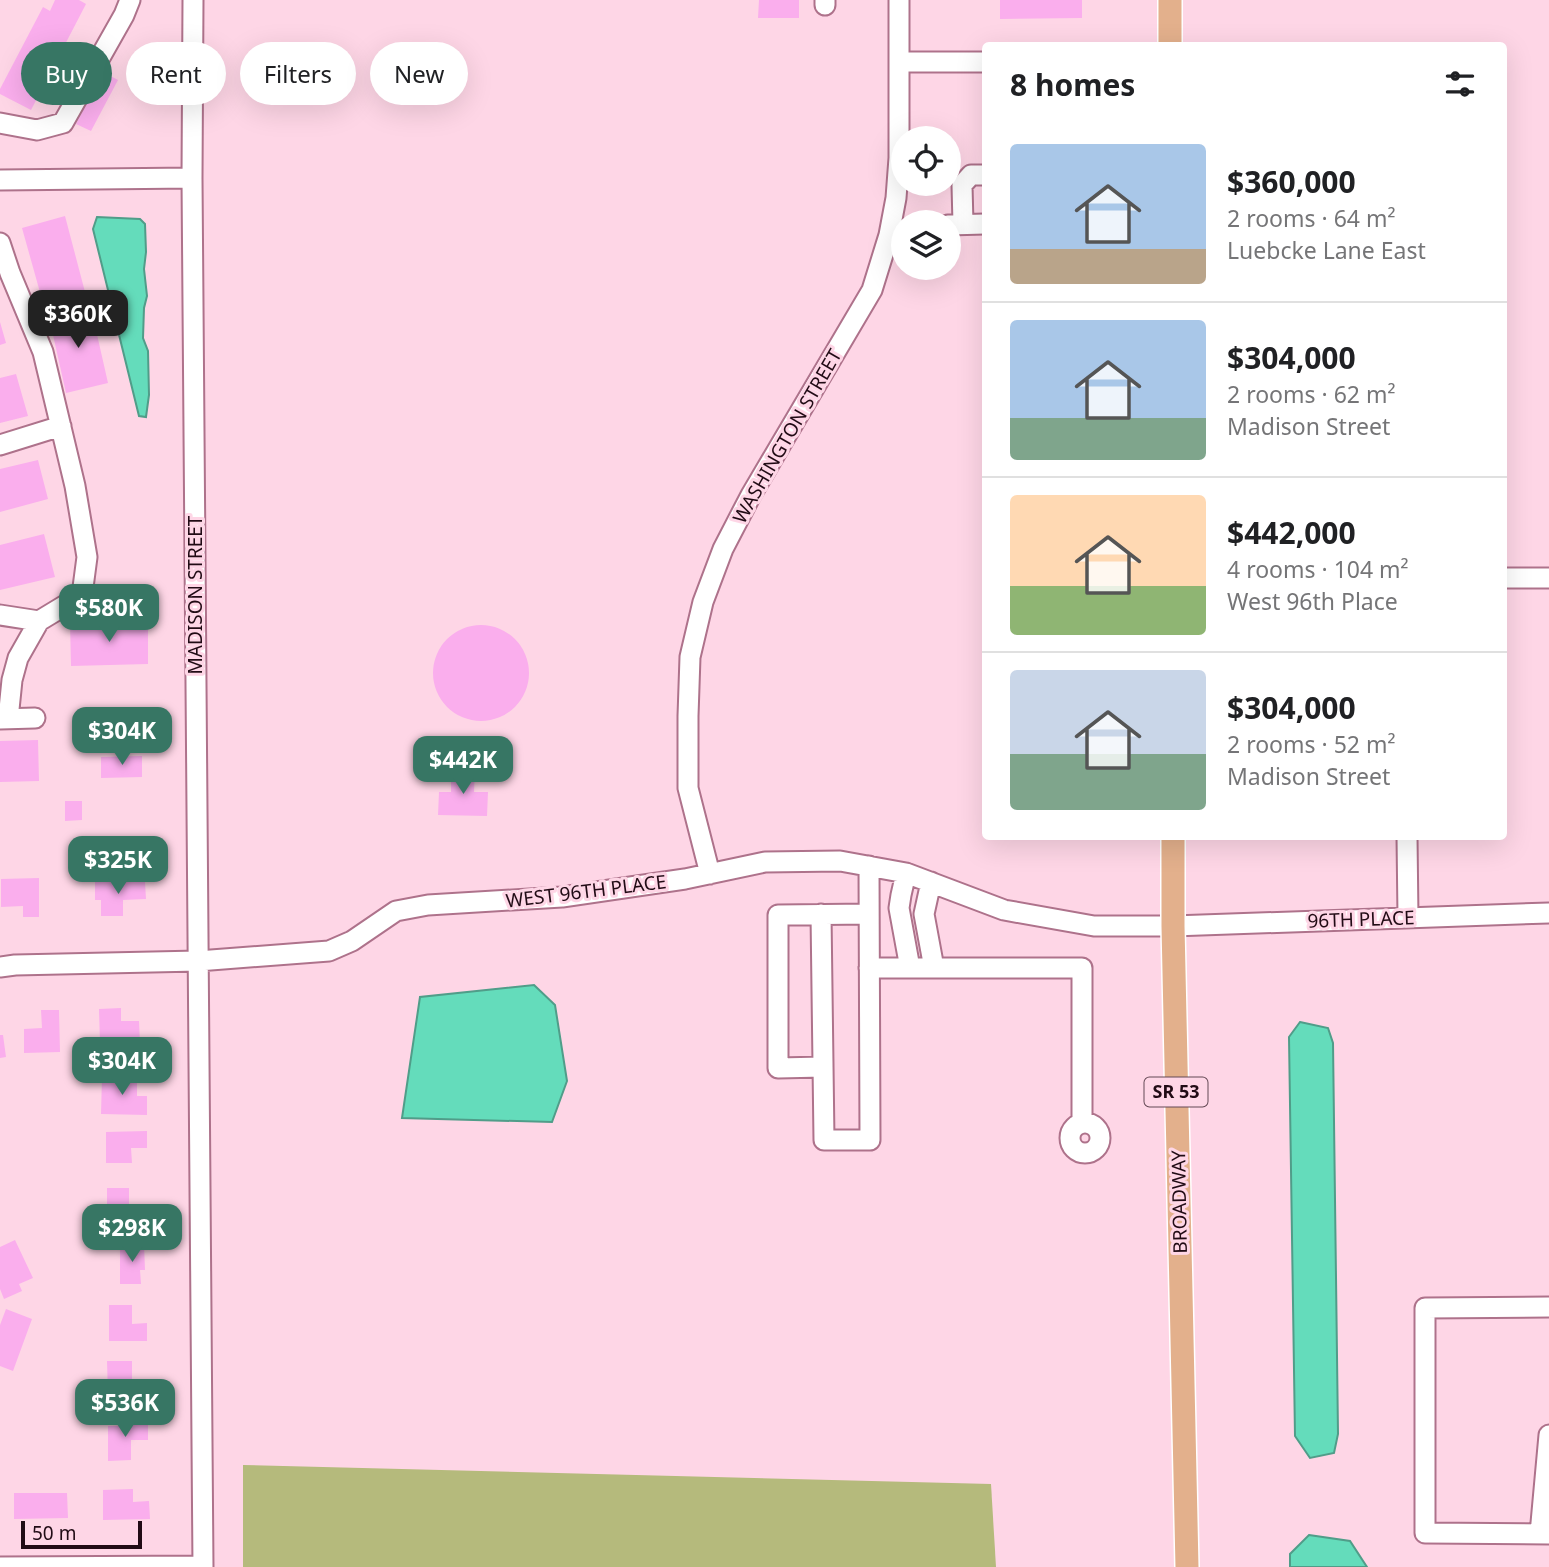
<!DOCTYPE html>
<html lang="en">
<head>
<meta charset="utf-8">
<style>
	:root { --surface:#fff; --page:#f2f2f2; --text:#202124; --muted:#757577; --line:#e0e0e0; --accent:#377664 }
	body { margin:0; font-family:"Noto Sans",sans-serif; background:var(--page); color:var(--text); height:100vh; display:flex; flex-direction:column; font-size:26px; white-space:nowrap }
	* { box-sizing:border-box; margin:0 }
	p { font-size:23px; color:var(--muted) }
	.icon { flex:none; width:38px; height:38px; fill:none; stroke:currentColor; stroke-width:2; stroke-linecap:round; stroke-linejoin:round }
	.map { position:relative; flex:1; overflow:hidden }
	.side { position:absolute; left:982px; top:42px; width:525px; height:798px; display:flex; flex-direction:column; background:var(--surface); border-radius:7px; box-shadow:0 7px 28px #0002 }
	.side>* { flex:none }
	.banner { position:absolute; left:21px; top:42px; width:665px; height:63px; display:flex; gap:14px }
	.buttons { position:absolute; left:891px; top:126px; display:grid; gap:14px }
	.buttons a { display:grid; place-items:center; width:70px; height:70px; border-radius:50%; background:var(--surface); box-shadow:0 7px 28px #0002; font-size:35px }
	.scale { position:absolute; left:21px; bottom:18px; width:121px; box-sizing:border-box; padding-left:7px; border:4px solid #210b15; border-top:0; font-size:19px; line-height:24px; white-space:nowrap; color:#210b15; -webkit-text-stroke:5px #fed6e6; paint-order:stroke }
	.price { position:absolute; translate:-50% -60px; padding:0 16px; border-radius:14px; background:var(--accent); color:#fff; font-size:23px; line-height:46px; filter:drop-shadow(0 2px 4px #0008) }
	.price::after { content:''; position:absolute; left:50%; top:42px; width:21px; height:16px; margin-left:-10px; background:inherit; clip-path:polygon(0 0,100% 0,50% 100%) }
	.price.selected { background:#222; color:#fff }
	ul { padding:0; list-style:none }
	li { display:flex; align-items:center; gap:21px; height:175px; padding:0 28px }
	li+li { border-top:2px solid var(--line) }
	li span { display:grid; place-items:center; flex:none; width:196px; height:140px; border-radius:7px; color:#555 }
	li>.icon { margin-inline-start:auto }
	span .icon { width:84px; height:84px; fill:#fffc; stroke-width:1 }
	li b { font-size:30px }
	h2 { display:flex; justify-content:space-between; align-items:center; height:84px; padding:0 28px; font-size:30px }
	.chip { padding:0 24px; border-radius:32px; background:var(--surface); box-shadow:0 7px 28px #0002; font-size:24px; line-height:63px }
	.chip.selected { background:var(--accent); color:#fff }
	.map>svg:first-child { display:block }
	.green { fill:#b5ba7c }
	.water { fill:#64dcbb; stroke:#509d89; stroke-width:2 }
	.building { fill:#faaeed }
	.lines { fill:none; stroke-linecap:round; stroke-linejoin:round }
	.minor-casing { stroke:#ae728b; stroke-width:23 }
	.major-casing { stroke:#fff; stroke-width:26 }
	.minor { stroke:#fff; stroke-width:19 }
	.major { stroke:#e3b08c; stroke-width:23 }
	.labels { text-anchor:middle; stroke-width:6; stroke-linejoin:round; paint-order:stroke }
	.shield { fill:#fed6e6; stroke:#634854; stroke-width:2 }
	.shield-label { font-size:18px; font-weight:bold; fill:#210b15 }
	.street-label { font-size:19px; fill:#210b15; stroke:#fed6e6 }
</style>
</head>
<body>
<div class="map">
<svg width="1549" height="1567" viewBox="0 0 1549 1567">
	<rect width="100%" height="100%" fill="#fed6e6"/>
	<!-- green -->
	<path class="green" d="M 243,1465 L 991,1484 L 996,1567 L 243,1567 Z"/>
	<!-- water -->
	<path class="water" d="M 97,217 L 140,219 L 145,224 L 146,252 L 144,269 L 147,296 L 144,308 L 143,338 L 148,351 L 149,395 L 146,417 L 139,416 L 93,229 Z
		M 534,985 L 555,1005 L 567,1081 L 552,1122 L 402,1118 L 420,997 Z
		M 1300,1022 L 1328,1028 L 1333,1043 L 1338,1434 L 1334,1453 L 1310,1458 L 1295,1436 L 1289,1037 Z
		M 1309,1535 L 1350,1541 L 1367,1567 L 1290,1567 L 1290,1554 Z"/>
	<!-- building -->
	<path class="building" d="M 55,0 L 79,0 L 86,4 L 31,110 L 0,94 L 0,89 L 43,7 L 50,11 Z
		M 759,0 L 799,0 L 799,18 L 758,18 Z
		M 1000,0 L 1082,0 L 1082,18 L 1000,19 Z
		M 103,72 L 118,80 L 91,131 L 76,124 Z
		M 65,216 L 85,292 L 43,303 L 22,228 Z
		M 91,308 L 108,383 L 66,393 L 49,317 Z
		M 0,322 L 6,343 L 0,345 Z
		M 16,374 L 28,416 L 0,423 L 0,378 Z
		M 38,460 L 48,499 L 0,512 L 0,469 Z
		M 44,534 L 55,577 L 0,590 L 0,545 Z
		M 148,622 L 148,664 L 71,666 L 70,623 Z
		M433 673a48 48 0 1 1 96 0a48 48 0 1 1-96 0Z
		M 38,740 L 39,781 L 0,782 L 0,741 Z
		M 142,756 L 142,777 L 101,778 L 101,757 Z
		M 451,767 L 475,768 L 474,792 L 488,792 L 487,816 L 438,815 L 439,792 L 451,792 Z
		M 65,801 L 82,801 L 82,820 L 65,821 Z
		M 39,878 L 39,917 L 23,917 L 23,906 L 1,907 L 1,879 Z
		M 95,882 L 145,882 L 146,899 L 123,900 L 123,916 L 101,916 L 101,900 L 95,900 Z
		M 121,1008 L 121,1021 L 139,1021 L 140,1043 L 100,1043 L 99,1009 Z
		M 41,1010 L 59,1010 L 60,1052 L 24,1053 L 24,1029 L 42,1028 Z
		M 0,1035 L 3,1035 L 6,1057 L 0,1058 Z
		M 102,1077 L 137,1078 L 137,1096 L 147,1096 L 147,1115 L 101,1114 Z
		M 147,1131 L 147,1148 L 131,1148 L 132,1163 L 106,1163 L 106,1132 Z
		M 107,1188 L 129,1188 L 129,1205 L 146,1205 L 147,1224 L 107,1224 Z
		M 15,1240 L 33,1278 L 19,1284 L 22,1291 L 4,1299 L 0,1289 L 0,1247 Z
		M 144,1244 L 145,1270 L 140,1270 L 141,1284 L 120,1284 L 120,1245 Z
		M 109,1305 L 132,1305 L 132,1324 L 147,1323 L 147,1341 L 109,1341 Z
		M 6,1309 L 32,1319 L 13,1371 L 0,1366 L 0,1325 Z
		M 107,1361 L 132,1361 L 132,1384 L 148,1384 L 148,1403 L 128,1404 L 128,1395 L 108,1395 Z
		M 148,1421 L 148,1440 L 131,1440 L 131,1460 L 108,1461 L 108,1426 L 126,1426 L 126,1422 Z
		M 133,1489 L 133,1502 L 149,1501 L 150,1519 L 103,1520 L 103,1490 Z
		M 14,1493 L 67,1493 L 68,1518 L 14,1519 Z"/>
	<g class="lines">
		<!-- minor casing -->
		<g class="minor-casing">
			<path id="minor" d="M 193,0 L 192,178 L 203,1567
				M 825,0 L 825,5
				M 899,62 L 985,62
				M 0,123 L 37,130 L 63,123 L 124,15 L 130,0
				M 0,180 L 192,178
				M 963,224 L 962,185 L 971,175 L 985,175
				M 948,225 L 985,224
				M 0,243 L 10,273 L 43,352 L 75,486 L 87,557 L 82,595 L 39,621 L 18,658 L 12,680 L 8,719
				M 0,445 L 61,426
				M 1503,578 L 1549,578
				M 0,615 L 39,621
				M 0,719 L 35,718
				M 1407,836 L 1408,918
				M 906,873 L 901,895 L 899,908 L 910,968
				M 710,874 L 688,788 L 688,716 L 690,657 L 703,602 L 723,549 L 751,495 L 872,290 L 889,235 L 896,198 L 899,158 L 899,0
				M 931,882 L 924,914 L 934,968
				M 821,914 L 824,1140 L 870,1140 L 869,866
				M 0,967 L 15,965 L 198,961 L 329,951 L 352,941 L 396,911 L 428,905 L 562,897 L 685,879 L 765,862 L 840,861 L 906,873 L 1004,910 L 1094,926 L 1173,926 L 1549,913
				M 869,968 L 1082,968 L 1082,1123
				M 823,1067 L 778,1068 L 778,915 L 869,914
				M1070 1138a15 15 0 1 1 30 0a15 15 0 1 1-30 0Z
				M 1549,1307 L 1425,1308 L 1425,1533 L 1549,1534
				M 1540,1534 L 1549,1435
				M 0,1567 L 203,1566"/>
		</g>
		<!-- major casing -->
		<g class="major-casing">
			<path id="major" d="M 1170,0 L 1170,46
				M 1173,836 L 1173,926 L 1187,1567"/>
		</g>
		<!-- minor -->
		<use href="#minor" class="minor"/>
		<!-- major -->
		<use href="#major" class="major"/>
	</g>
	<g class="labels">
		<!-- shield labels -->
		<rect class="shield" x="1144.5" y="1077.5" width="63" height="29" rx="5"/>
		<g class="shield-label">
			<text x="1176" y="1098">SR 53</text>
		</g>
		<!-- street labels -->
		<g class="street-label">
			<text transform="translate(787 436) rotate(-60)" y="7">WASHINGTON STREET</text>
			<text transform="translate(195 595) rotate(-90)" y="7">MADISON STREET</text>
			<text transform="translate(586 891) rotate(-7)" y="7">WEST 96TH PLACE</text>
			<text transform="translate(1361 919) rotate(-2)" y="7">96TH PLACE</text>
			<text transform="translate(1179 1202) rotate(-91)" y="7">BROADWAY</text>
		</g>
	</g>
</svg>
<div class="buttons">
<a><svg class="icon" aria-label="locate" viewBox="0 0 24 24"><circle cx="12" cy="12" r="6"/><path d="M12 2v4M12 18v4M2 12h4M18 12h4"/></svg></a>
<a><svg class="icon" aria-label="layers" viewBox="0 0 24 24"><path d="M12 4l9 5-9 5-9-5zM3 14l9 5 9-5"/></svg></a>
</div>
<div class="scale">50 m</div>
<b class="price selected" style="left:78px;top:350px">$360K</b>
<b class="price" style="left:109px;top:644px">$580K</b>
<b class="price" style="left:122px;top:767px">$304K</b>
<b class="price" style="left:463px;top:796px">$442K</b>
<b class="price" style="left:118px;top:896px">$325K</b>
<b class="price" style="left:122px;top:1097px">$304K</b>
<b class="price" style="left:132px;top:1264px">$298K</b>
<b class="price" style="left:125px;top:1439px">$536K</b>
<div class="banner">
<a class="chip selected">Buy</a>
<a class="chip">Rent</a>
<a class="chip">Filters</a>
<a class="chip">New</a>
</div>
<section class="side">
<h2>8 homes<svg class="icon" aria-label="filters" viewBox="0 0 24 24"><path d="M4 7h16M4 17h16"/><circle cx="9" cy="7" r="2"/><circle cx="15" cy="17" r="2"/></svg></h2>
<ul>
<li><span style="background:linear-gradient(#a9c7e8 75%,#b9a48a 0)"><svg class="icon" aria-label="home" viewBox="0 0 24 24"><path d="M3 11l9-7 9 7M6 9v11h12V9"/></svg></span><div><b>$360,000</b><p>2 rooms · 64 m²</p><p>Luebcke Lane East</p></div></li>
<li><span style="background:linear-gradient(#a9c7e8 70%,#7fa58c 0)"><svg class="icon" aria-label="home" viewBox="0 0 24 24"><path d="M3 11l9-7 9 7M6 9v11h12V9"/></svg></span><div><b>$304,000</b><p>2 rooms · 62 m²</p><p>Madison Street</p></div></li>
<li><span style="background:linear-gradient(#ffd9b3 65%,#8fb573 0)"><svg class="icon" aria-label="home" viewBox="0 0 24 24"><path d="M3 11l9-7 9 7M6 9v11h12V9"/></svg></span><div><b>$442,000</b><p>4 rooms · 104 m²</p><p>West 96th Place</p></div></li>
<li><span style="background:linear-gradient(#c9d6e8 60%,#7fa58c 0)"><svg class="icon" aria-label="home" viewBox="0 0 24 24"><path d="M3 11l9-7 9 7M6 9v11h12V9"/></svg></span><div><b>$304,000</b><p>2 rooms · 52 m²</p><p>Madison Street</p></div></li>
</ul>
</section>
</div>
</body>
</html>
